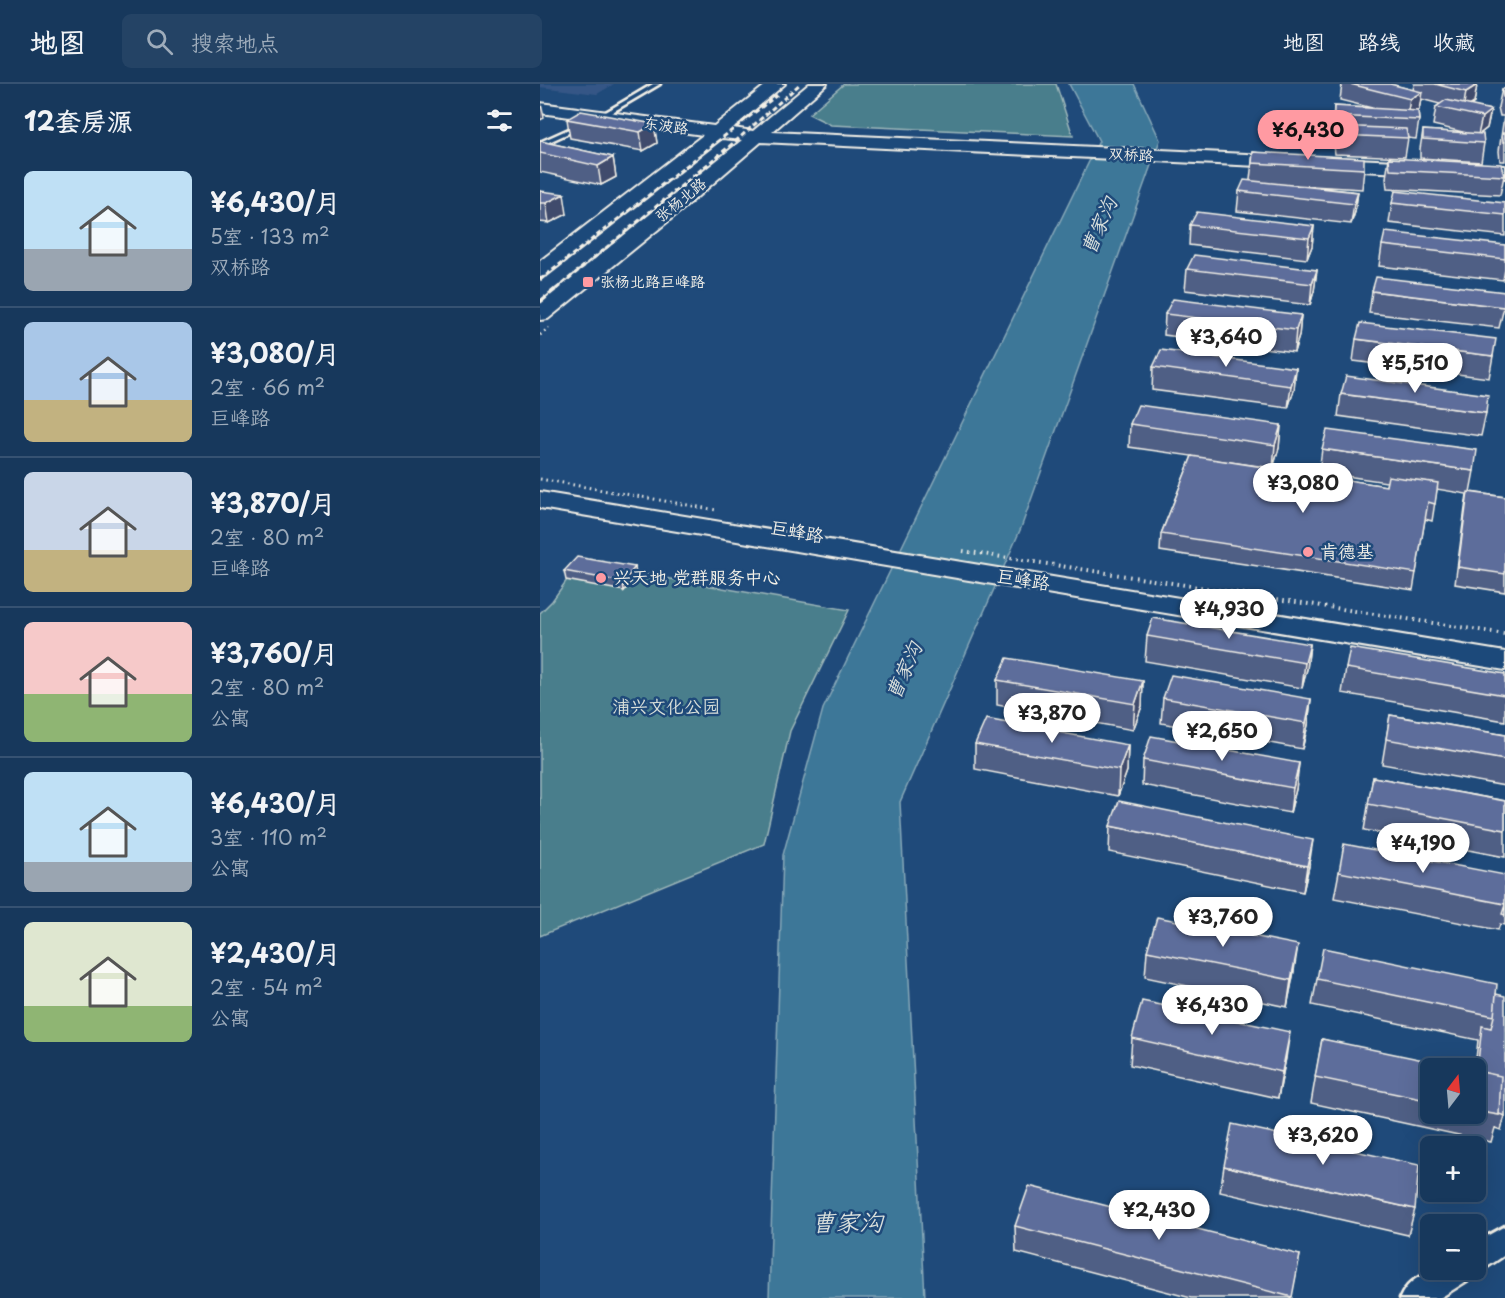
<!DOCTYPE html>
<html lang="zh">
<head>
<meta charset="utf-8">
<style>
	:root { --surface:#17385c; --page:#244365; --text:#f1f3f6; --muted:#9eacbb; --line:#365272; --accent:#ff9aa2 }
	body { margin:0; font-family:"Playpen Sans","LXGW WenKai TC",sans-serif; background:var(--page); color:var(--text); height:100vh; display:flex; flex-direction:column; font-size:22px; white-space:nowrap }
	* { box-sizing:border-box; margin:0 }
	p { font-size:20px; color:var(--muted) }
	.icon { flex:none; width:33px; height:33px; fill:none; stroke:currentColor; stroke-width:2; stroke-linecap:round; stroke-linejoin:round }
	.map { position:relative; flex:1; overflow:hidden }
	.details { display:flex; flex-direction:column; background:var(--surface); width:540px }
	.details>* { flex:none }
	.needle { width:39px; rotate:16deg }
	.tools { position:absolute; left:880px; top:974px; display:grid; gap:12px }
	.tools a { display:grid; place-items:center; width:66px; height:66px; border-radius:9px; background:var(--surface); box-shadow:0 6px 24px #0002,0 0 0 2px var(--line); font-size:30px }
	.price { position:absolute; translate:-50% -51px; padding:0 14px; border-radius:21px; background:#fff; color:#222; font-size:20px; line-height:39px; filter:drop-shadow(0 2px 3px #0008) }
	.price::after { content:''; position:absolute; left:50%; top:36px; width:18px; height:14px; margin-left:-9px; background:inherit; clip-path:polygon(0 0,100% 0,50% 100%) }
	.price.active { background:var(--accent); color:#111 }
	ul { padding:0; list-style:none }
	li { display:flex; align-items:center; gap:18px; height:150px; padding:0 24px }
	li+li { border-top:2px solid var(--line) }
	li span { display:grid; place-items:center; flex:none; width:168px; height:120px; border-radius:9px; color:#555 }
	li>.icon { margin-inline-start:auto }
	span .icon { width:72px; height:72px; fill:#fffc; stroke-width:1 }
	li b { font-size:26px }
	h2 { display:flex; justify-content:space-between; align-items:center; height:72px; padding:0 24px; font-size:26px }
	header { display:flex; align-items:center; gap:36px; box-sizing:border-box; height:84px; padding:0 30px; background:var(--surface); border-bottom:2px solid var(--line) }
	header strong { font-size:28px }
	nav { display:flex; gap:33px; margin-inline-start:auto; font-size:21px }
	.search { width:420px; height:54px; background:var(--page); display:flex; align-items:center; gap:15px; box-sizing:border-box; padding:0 21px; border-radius:9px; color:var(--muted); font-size:22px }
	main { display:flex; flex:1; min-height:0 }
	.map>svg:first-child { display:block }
	.built { fill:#365786 }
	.green { fill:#4a7e8c; stroke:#9fb8ba; stroke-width:1.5 }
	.water { fill:#3e7798; stroke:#87a8b8; stroke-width:1.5 }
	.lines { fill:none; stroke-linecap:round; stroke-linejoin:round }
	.lane-casing { stroke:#f4f1e8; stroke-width:5 }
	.street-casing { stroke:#f4f1e8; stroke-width:5 }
	.secondary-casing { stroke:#f4f1e8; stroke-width:4 }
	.path-far1 { stroke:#f4f1e8; stroke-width:3; stroke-dasharray:1.5 4; stroke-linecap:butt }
	.path { stroke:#f4f1e8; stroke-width:4; stroke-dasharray:1.5 4.5; stroke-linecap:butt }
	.lane { fill:#1f4a7a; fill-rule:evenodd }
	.street { fill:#1f4a7a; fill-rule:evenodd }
	.secondary { fill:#1f4a7a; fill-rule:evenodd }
	.rail-far1 { stroke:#f4f1e8; stroke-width:3; stroke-dasharray:5 3; stroke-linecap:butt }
	.rail { stroke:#f4f1e8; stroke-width:4; stroke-dasharray:8 4; stroke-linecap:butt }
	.wall { fill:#505e85; stroke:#f4f1e8; stroke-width:1.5 }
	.shaded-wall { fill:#414c6c; stroke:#f4f1e8; stroke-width:1.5 }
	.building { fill:#5d6d9b; stroke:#f4f1e8; stroke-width:1.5 }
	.poi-dot { fill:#ff9aa2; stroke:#1f4a7a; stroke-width:2 }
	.labels { text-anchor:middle; stroke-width:5; stroke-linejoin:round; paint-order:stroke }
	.far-street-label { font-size:15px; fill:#f4f1e8; stroke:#1f4a7a }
	.far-poi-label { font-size:15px; fill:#f4f1e8; stroke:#1f4a7a; text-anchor:start }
	.street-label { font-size:18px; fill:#f4f1e8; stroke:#1f4a7a }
	.poi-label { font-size:18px; fill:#f4f1e8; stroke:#1f4a7a; text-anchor:start }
	.park-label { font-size:18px; fill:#dae0da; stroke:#1f4a7a }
	.water-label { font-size:20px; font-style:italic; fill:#d9dfdc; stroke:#1f4a7a }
	.near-water-label { font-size:24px; font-style:italic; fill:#d9dfdc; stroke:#1f4a7a }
</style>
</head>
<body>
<header>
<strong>地图</strong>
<div class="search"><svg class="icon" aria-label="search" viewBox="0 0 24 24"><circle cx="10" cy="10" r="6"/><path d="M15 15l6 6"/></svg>搜索地点</div>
<nav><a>地图</a><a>路线</a><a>收藏</a></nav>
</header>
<main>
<section class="details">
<h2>12套房源<svg class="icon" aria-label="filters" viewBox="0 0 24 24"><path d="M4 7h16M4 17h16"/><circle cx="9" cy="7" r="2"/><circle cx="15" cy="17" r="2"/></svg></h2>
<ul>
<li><span style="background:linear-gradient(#bfe0f5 65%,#9aa5b1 0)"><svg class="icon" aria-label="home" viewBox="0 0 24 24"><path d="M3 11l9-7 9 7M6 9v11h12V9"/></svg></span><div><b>¥6,430/月</b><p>5室 · 133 m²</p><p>双桥路</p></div></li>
<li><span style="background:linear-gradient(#a9c7e8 65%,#c2b280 0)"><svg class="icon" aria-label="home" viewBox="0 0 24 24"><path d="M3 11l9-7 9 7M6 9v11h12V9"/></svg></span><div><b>¥3,080/月</b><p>2室 · 66 m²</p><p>巨峰路</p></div></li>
<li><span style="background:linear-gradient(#c9d6e8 65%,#c2b280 0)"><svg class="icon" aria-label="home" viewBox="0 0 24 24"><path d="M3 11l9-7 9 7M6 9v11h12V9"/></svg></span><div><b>¥3,870/月</b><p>2室 · 80 m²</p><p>巨峰路</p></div></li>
<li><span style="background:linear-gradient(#f6c9c9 60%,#8fb573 0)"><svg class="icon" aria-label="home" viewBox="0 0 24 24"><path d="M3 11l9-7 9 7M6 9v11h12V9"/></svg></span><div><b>¥3,760/月</b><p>2室 · 80 m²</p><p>公寓</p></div></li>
<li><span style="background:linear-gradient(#bfe0f5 75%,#9aa5b1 0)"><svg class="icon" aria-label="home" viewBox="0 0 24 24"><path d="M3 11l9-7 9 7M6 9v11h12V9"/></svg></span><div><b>¥6,430/月</b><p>3室 · 110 m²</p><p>公寓</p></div></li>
<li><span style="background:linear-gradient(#dfe7d0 70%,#8fb573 0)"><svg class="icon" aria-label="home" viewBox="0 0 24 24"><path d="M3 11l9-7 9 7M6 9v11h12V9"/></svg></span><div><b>¥2,430/月</b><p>2室 · 54 m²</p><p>公寓</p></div></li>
</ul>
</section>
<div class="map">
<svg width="965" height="1214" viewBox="0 0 965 1214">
	<rect width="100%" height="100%" fill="#1f4a7a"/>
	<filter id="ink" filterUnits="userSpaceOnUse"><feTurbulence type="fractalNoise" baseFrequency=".0167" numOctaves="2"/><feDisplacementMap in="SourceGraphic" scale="12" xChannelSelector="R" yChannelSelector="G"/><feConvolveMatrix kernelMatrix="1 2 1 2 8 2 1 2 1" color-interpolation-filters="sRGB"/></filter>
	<g filter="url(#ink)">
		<!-- built -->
		<path class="built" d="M 0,0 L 74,0 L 57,10 L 0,3 Z"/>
		<!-- green -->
		<path class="green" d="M 304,0 L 516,0 L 533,52 L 291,41 L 269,30 Z
			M 39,479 L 309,526 L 250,647 L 224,760 L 0,852 L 0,529 L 12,517 Z"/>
		<!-- water -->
		<path class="water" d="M 529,0 L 594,0 L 620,56 L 481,444 L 360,718 L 385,1214 L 229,1214 L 243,771 L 283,625 L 559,57 Z"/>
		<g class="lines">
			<!-- lane casing -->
			<g class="lane-casing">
				<path id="lane" d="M 113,0 L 120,0 L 59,36 L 54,35 Z
					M 40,40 L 43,42 L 42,43 L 0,62 L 0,58 Z"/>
			</g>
			<!-- street casing -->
			<g class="street-casing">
				<path id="street" d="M 965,1142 L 965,1171 L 947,1183 L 933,1186 L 930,1195 L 900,1214 L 860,1214 C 874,1183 907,1185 936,1185 L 936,1158 Z"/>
			</g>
			<!-- secondary casing -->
			<g class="secondary-casing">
				<path id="secondary" d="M 227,0 L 245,0 L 193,44 L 213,47 L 269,0 L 287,0 L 232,48 L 965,82 L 965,94 L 221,58 L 142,126 L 8,235 L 0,236 L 0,219 L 202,56 L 182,54 L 7,191 L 0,193 L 0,177 L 163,51 L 0,29 L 0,19 L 174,42 Z
					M 0,408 L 965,568 L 965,586 L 0,424 Z"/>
			</g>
			<!-- path-far1 -->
			<path class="path-far1" d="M 0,251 L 9,244
				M 0,395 L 176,426"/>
			<!-- path -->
			<path class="path" d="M 423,467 L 965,550"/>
			<!-- lane -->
			<use href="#lane" class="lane"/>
			<!-- street -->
			<use href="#street" class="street"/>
			<!-- secondary -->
			<use href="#secondary" class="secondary"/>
			<!-- rail-far1 -->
			<path class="rail-far1" d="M 0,196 L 237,11
				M 16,205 L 197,56 L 260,0"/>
			<!-- rail -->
			<path class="rail" d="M 0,218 L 18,203"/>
		</g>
		<!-- wall -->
		<path class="wall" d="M 802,0 L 850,0 L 873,6 L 874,0 L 933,0 L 937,1 L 934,19 L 930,22 L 951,26 L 947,44 L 940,50 L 944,59 L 941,78 L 880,74 L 880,65 L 883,46 L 927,49 L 893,41 L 896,23 L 900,20 L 881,15 L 879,26 L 878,27 L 879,36 L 876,55 L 868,54 L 865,73 L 795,70 L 794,61 L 795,50 L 792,50 L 794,22 L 832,24 L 800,16 Z
			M 962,5 L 965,5 L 965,77 L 960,77 L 959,67 L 964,32 L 960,32 L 958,23 Z
			M 27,35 L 114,40 L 117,59 L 103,67 L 30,54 Z
			M 0,57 L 73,73 L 76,93 L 61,101 L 0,88 Z
			M 713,68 L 824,85 L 822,105 L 755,101 L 818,108 L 815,128 L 811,140 L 697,127 L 699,107 L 710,96 Z
			M 849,74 L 964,92 L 960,111 L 847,105 L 846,94 Z
			M 0,107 L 27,130 L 9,139 L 0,138 Z
			M 852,119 L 965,119 L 965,152 L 849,139 Z
			M 650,141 L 774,142 L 772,162 L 767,175 L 649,161 Z
			M 842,161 L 965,161 L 965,185 L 963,196 L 839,182 Z
			M 647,185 L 777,186 L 774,207 L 770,221 L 645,206 Z
			M 832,207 L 964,223 L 959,244 L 829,229 Z
			M 625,230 L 761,231 L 759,252 L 754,268 L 624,251 Z
			M 816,255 L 953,272 L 949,294 L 813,277 Z
			M 613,283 L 756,284 L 754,306 L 748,324 L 612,306 Z
			M 801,310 L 946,329 L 941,352 L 798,332 Z
			M 590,340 L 741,341 L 739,364 L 733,384 L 676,376 L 846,402 L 847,398 L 779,388 L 782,365 L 934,387 L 930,408 L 965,413 L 965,508 L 915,500 L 925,424 L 927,410 L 897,405 L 892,437 L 885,435 L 873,506 L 620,467 L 621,450 L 652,372 L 589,363 Z
			M 95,483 L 96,492 L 84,507 L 26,496 L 24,487 Z
			M 607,552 L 770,560 L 767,585 L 762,604 L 605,577 Z
			M 806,584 L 965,590 L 965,637 L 802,609 Z
			M 457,596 L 603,597 L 602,622 L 593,646 L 457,621 Z
			M 623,614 L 771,615 L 768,641 L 762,665 L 621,639 Z
			M 850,631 L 965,651 L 965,702 L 842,680 Z
			M 435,660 L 588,661 L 587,687 L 578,712 L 435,685 Z
			M 603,676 L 759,679 L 756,705 L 750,729 L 602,701 Z
			M 833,693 L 965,717 L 965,773 L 824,746 Z
			M 570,742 L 769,782 L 763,808 L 569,768 Z
			M 799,788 L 964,791 L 965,789 L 965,841 L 960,840 L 958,846 L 794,814 Z
			M 607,867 L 754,887 L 747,923 L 605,893 Z
			M 777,895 L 956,910 L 965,1032 L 961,1046 L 955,1044 L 951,1058 L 771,1019 L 782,955 L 891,984 L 891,1029 L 936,1029 L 936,984 L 935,984 L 938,956 L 772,921 Z
			M 592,954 L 746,974 L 738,1014 L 590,981 Z
			M 684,1082 L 875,1125 L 868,1151 L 680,1108 Z
			M 475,1142 L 760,1171 L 751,1214 L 651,1214 L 476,1168 Z"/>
		<!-- shaded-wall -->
		<path class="shaded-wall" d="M 937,1 L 934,19 L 923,26 L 926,8 Z
			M 882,8 L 879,26 L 867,33 L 870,15 Z
			M 0,15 L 4,34 L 0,36 Z
			M 951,26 L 947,44 L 938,51 L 942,33 Z
			M 114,40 L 117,59 L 103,67 L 100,48 Z
			M 73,73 L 76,93 L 61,101 L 58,82 Z
			M 818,108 L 815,128 L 811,140 L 814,120 Z
			M 24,110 L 27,130 L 9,139 L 6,119 Z
			M 774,142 L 772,162 L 767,175 L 769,154 Z
			M 777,186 L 774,207 L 770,221 L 772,200 Z
			M 761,231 L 759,252 L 754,268 L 756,246 Z
			M 756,284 L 754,306 L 748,324 L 751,302 Z
			M 741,341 L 739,364 L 733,384 L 735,361 Z
			M 95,483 L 96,492 L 84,507 L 83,498 Z
			M 770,560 L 767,585 L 762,604 L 765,579 Z
			M 603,597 L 602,622 L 593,646 L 595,620 Z
			M 771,615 L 768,641 L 762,665 L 766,639 Z
			M 588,661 L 587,687 L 578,712 L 579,686 Z
			M 759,679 L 756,705 L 750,729 L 753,704 Z
			M 773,756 L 769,782 L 763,808 L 767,782 Z
			M 758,861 L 754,887 L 747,923 L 751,896 Z
			M 750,948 L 746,974 L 738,1014 L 742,988 Z"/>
		<!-- building -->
		<path class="building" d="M 810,0 L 850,0 L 882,8 L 870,15 Z
			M 895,0 L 933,0 L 937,1 L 926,8 Z
			M 962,5 L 965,5 L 965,13 L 963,13 Z
			M 906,16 L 951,26 L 942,33 L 896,23 Z
			M 794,22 L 878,27 L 879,36 L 794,32 Z
			M 41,27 L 114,40 L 100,48 L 27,35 Z
			M 796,42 L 866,45 L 868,54 L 797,51 Z
			M 883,46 L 943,50 L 944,59 L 883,55 Z
			M 962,49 L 965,49 L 965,58 L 963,58 Z
			M 0,57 L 73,73 L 58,82 L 0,69 Z
			M 713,68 L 824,74 L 824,85 L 712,79 Z
			M 849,74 L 961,80 L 964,92 L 850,86 Z
			M 704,96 L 818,108 L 814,120 L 699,107 Z
			M 0,107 L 24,110 L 6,119 L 0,119 Z
			M 855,107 L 965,119 L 965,131 L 852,119 Z
			M 657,128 L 774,142 L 769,154 L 650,141 Z
			M 845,148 L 965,161 L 965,175 L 842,161 Z
			M 654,171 L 777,186 L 772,200 L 647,185 Z
			M 836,193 L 965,208 L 964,223 L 832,207 Z
			M 633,215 L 761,231 L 756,246 L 625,230 Z
			M 820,239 L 956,255 L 953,272 L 816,255 Z
			M 621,266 L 756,284 L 751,302 L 613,283 Z
			M 806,292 L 948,311 L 946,329 L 801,310 Z
			M 598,321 L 741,341 L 735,361 L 590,340 Z
			M 787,346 L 937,366 L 934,387 L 782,365 Z
			M 652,372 L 846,402 L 848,392 L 898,399 L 895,420 L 888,418 L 876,489 L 621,450 Z
			M 928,408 L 965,413 L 965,490 L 918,483 Z
			M 37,473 L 95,483 L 83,498 L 24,487 Z
			M 613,534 L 770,560 L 765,579 L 607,552 Z
			M 810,564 L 965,590 L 965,611 L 806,584 Z
			M 467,574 L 603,597 L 595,620 L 457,596 Z
			M 631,591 L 771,615 L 766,639 L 623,614 Z
			M 850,631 L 965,651 L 965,676 L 846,655 Z
			M 446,635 L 588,661 L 579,686 L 435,660 Z
			M 611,652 L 759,679 L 753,704 L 603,676 Z
			M 833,693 L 965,717 L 965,746 L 828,720 Z
			M 579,717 L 773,756 L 767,782 L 570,742 Z
			M 804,760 L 965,791 L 965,820 L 799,788 Z
			M 965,821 L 965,831 L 962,830 Z
			M 617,833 L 758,861 L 751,896 L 607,867 Z
			M 783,864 L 957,900 L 954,932 L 777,895 Z
			M 956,910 L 965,912 L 965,1032 L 959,1030 L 961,992 L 937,987 L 942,942 L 951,944 L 954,932 Z
			M 602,917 L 750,948 L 742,988 L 592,954 Z
			M 782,955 L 922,984 L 891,984 L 891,1017 L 775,993 Z
			M 936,987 L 961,992 L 959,1031 L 936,1027 Z
			M 692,1040 L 879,1081 L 875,1125 L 684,1082 Z
			M 489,1102 L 760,1171 L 752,1213 L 475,1142 Z"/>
	</g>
	<!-- markers -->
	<g class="poi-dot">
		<rect x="42" y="192" width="12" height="12" rx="3"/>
		<circle cx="768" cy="468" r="6"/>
		<circle cx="61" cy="494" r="6"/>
	</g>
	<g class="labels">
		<!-- far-street labels -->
		<g class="far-street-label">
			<text transform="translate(126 42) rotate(8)" y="5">东波路</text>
			<text transform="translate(591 71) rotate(3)" y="5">双桥路</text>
			<text transform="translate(141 116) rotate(-39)" y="5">张杨北路</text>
		</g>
		<!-- far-poi labels -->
		<g class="far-poi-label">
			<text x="60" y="203">张杨北路巨峰路</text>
		</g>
		<!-- street labels -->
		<g class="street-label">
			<text transform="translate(257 448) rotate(10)" y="6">巨蜂路</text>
			<text transform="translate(483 496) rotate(9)" y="6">巨峰路</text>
		</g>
		<!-- poi labels -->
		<g class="poi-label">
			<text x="780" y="474">肯德基</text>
			<text x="73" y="500">兴天地 党群服务中心</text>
		</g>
		<!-- park labels -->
		<g class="park-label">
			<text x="126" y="629">浦兴文化公园</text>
		</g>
		<!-- water labels -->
		<g class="water-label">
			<text transform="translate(559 142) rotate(-66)" y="7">曹家沟</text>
			<text transform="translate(364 587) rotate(-66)" y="7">曹家沟</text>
		</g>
		<!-- near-water labels -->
		<g class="near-water-label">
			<text x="307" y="1147">曹家沟</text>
		</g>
	</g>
</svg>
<div class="tools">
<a><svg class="needle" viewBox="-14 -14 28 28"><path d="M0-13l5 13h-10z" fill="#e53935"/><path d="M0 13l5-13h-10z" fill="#9eacbb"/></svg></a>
<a>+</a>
<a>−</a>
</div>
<b class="price active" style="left:768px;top:77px">¥6,430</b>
<b class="price" style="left:686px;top:284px">¥3,640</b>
<b class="price" style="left:875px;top:310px">¥5,510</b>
<b class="price" style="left:763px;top:430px">¥3,080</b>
<b class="price" style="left:689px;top:556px">¥4,930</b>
<b class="price" style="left:512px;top:660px">¥3,870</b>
<b class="price" style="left:682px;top:678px">¥2,650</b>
<b class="price" style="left:883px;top:790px">¥4,190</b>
<b class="price" style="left:683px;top:864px">¥3,760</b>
<b class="price" style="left:672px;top:952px">¥6,430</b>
<b class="price" style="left:783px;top:1082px">¥3,620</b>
<b class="price" style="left:619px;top:1157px">¥2,430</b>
</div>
</main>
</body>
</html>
